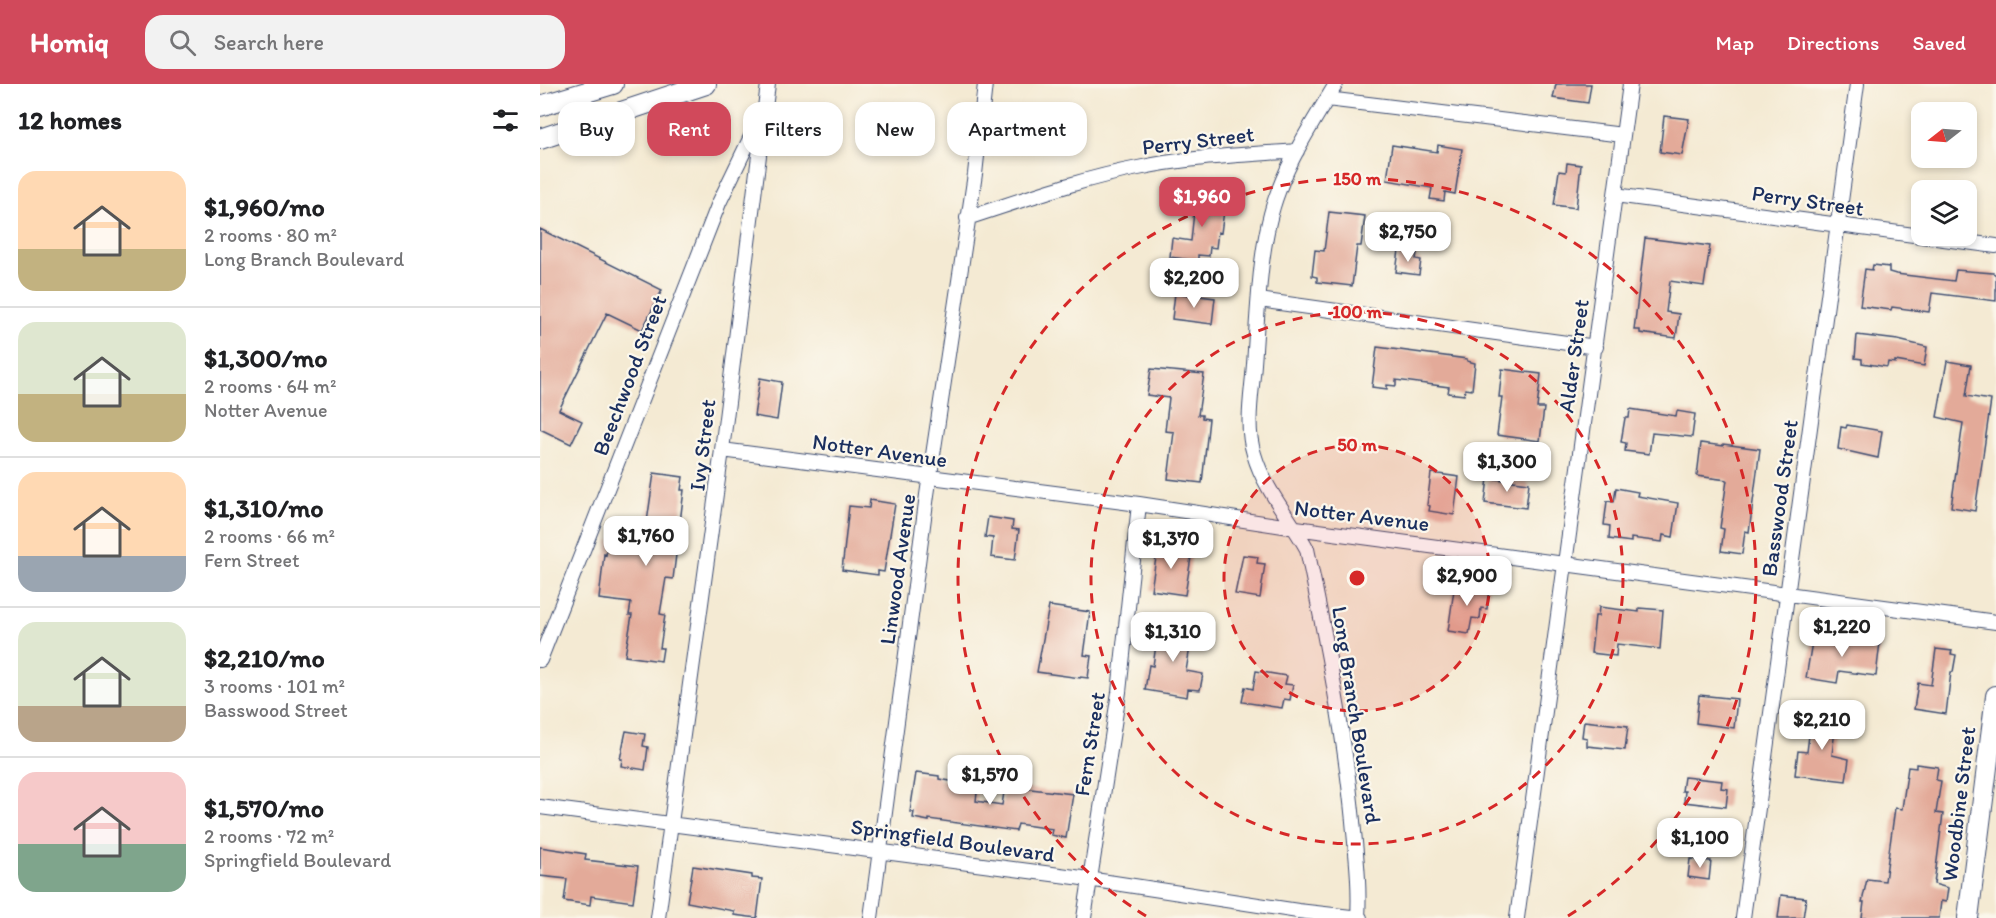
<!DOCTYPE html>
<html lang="en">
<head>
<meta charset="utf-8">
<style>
	:root { --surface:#fff; --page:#f2f2f2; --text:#202124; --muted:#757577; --line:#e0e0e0; --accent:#d1495b }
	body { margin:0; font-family:Itim,sans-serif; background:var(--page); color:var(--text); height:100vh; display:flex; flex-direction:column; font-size:22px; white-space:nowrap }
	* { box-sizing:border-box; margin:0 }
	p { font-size:20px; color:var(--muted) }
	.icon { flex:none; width:33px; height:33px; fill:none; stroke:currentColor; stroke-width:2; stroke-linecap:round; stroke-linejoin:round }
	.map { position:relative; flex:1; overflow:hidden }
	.drawer { display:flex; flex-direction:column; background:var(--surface); width:540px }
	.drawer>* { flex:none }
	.guide { position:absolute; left:18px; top:18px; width:570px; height:54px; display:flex; gap:12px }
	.needle { width:39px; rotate:253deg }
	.controls { position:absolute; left:1371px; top:18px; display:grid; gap:12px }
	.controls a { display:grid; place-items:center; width:66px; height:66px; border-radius:12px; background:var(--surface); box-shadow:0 3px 9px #0003; font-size:30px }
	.price { position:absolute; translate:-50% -51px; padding:0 14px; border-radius:12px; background:#fff; color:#222; font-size:20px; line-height:39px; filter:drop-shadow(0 2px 3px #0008) }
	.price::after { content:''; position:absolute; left:50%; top:36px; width:18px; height:14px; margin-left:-9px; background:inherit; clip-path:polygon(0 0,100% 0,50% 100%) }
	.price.selected { background:var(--accent); color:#fff }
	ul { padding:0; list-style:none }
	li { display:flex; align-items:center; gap:18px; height:150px; padding:0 18px }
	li+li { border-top:2px solid var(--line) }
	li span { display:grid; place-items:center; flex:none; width:168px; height:120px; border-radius:18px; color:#555 }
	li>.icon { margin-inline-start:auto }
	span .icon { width:72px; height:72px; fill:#fffc; stroke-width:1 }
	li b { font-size:26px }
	h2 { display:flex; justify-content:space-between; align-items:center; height:72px; padding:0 18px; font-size:26px }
	.tag { padding:0 21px; border-radius:18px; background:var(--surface); box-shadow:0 3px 9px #0003; font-size:21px; line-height:54px }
	.tag.selected { background:var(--accent); color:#fff }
	header { display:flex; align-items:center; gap:36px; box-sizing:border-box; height:84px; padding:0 30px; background:var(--accent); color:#fff }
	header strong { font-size:28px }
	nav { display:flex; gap:33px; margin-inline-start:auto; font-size:21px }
	.search { width:420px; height:54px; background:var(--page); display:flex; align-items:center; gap:15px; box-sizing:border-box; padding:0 21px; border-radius:18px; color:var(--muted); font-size:22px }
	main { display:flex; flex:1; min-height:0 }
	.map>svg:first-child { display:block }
	.building { fill:#e3aa99 }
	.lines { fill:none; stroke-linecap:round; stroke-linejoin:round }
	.street-casing { stroke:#3c4b70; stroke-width:16 }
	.secondary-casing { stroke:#3c4b70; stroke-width:22 }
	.street { stroke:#fff; stroke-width:14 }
	.secondary { stroke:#fff; stroke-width:20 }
	.ring { fill:none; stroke:#d62828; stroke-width:3; stroke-dasharray:10 8 }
	.labels { text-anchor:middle; stroke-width:4.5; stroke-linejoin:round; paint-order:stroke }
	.street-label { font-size:22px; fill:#1b2f5e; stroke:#fbf7ec }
	.centre { fill:#d62828; stroke:#fbf7ec; stroke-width:3 }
	.ring-label { font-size:18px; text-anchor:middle; font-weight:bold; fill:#d62828; stroke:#fbf7ec; stroke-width:4.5; stroke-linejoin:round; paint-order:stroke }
</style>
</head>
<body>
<header>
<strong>Homiq</strong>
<div class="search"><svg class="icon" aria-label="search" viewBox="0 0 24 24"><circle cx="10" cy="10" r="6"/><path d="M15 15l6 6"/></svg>Search here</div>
<nav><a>Map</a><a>Directions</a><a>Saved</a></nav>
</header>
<main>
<section class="drawer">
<h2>12 homes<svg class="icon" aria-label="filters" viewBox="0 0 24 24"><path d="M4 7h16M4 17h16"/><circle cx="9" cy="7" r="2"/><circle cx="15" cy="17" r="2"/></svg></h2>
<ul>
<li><span style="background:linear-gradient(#ffd9b3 65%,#c2b280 0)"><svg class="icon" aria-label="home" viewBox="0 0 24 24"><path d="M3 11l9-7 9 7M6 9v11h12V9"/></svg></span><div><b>$1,960/mo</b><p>2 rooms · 80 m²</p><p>Long Branch Boulevard</p></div></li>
<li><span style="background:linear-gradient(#dfe7d0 60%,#c2b280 0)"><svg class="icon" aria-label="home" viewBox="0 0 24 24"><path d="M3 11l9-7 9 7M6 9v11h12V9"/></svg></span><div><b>$1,300/mo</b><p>2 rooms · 64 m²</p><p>Notter Avenue</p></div></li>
<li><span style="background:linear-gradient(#ffd9b3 70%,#9aa5b1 0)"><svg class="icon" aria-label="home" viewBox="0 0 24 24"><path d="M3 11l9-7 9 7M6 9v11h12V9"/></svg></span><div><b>$1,310/mo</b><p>2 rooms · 66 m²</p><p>Fern Street</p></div></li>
<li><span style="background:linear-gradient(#dfe7d0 70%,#b9a48a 0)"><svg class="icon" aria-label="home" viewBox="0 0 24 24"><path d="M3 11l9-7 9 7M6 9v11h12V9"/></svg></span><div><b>$2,210/mo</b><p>3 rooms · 101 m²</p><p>Basswood Street</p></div></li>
<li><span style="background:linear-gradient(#f6c9c9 60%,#7fa58c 0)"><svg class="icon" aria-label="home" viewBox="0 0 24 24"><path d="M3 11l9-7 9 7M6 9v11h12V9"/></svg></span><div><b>$1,570/mo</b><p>2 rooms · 72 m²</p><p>Springfield Boulevard</p></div></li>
</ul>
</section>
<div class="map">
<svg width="1456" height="834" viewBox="0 0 1456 834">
	<rect width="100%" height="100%" fill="#fbf7ec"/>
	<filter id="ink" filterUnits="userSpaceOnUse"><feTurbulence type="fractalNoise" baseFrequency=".0167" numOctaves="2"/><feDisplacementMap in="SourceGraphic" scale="12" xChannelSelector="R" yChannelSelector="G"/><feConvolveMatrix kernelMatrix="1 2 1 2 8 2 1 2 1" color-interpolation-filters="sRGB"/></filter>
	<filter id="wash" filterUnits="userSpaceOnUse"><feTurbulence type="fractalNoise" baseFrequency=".008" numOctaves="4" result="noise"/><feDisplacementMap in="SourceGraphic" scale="24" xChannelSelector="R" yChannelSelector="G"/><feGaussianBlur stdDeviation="1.35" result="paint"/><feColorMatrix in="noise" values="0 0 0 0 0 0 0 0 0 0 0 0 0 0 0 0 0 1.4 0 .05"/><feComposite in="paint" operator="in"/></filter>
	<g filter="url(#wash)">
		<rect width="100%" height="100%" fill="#f4ead3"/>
		<g id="blocks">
			<!-- building -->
			<path class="building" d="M 1016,0 L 1051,0 L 1048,19 L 1013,14 Z
				M 1124,32 L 1149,35 L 1142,71 L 1120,68 Z
				M 852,61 L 897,68 L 898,61 L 922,65 L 915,110 L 905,108 L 904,117 L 890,115 L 892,104 L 847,96 Z
				M 1027,79 L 1041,81 L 1036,124 L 1014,121 L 1019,87 L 1026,88 Z
				M 656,108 L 686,112 L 681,149 L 678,148 L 676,164 L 670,163 L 669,172 L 658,171 L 658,177 L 630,173 L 632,154 L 651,157 Z
				M 789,128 L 825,132 L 821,162 L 817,162 L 812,202 L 777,198 L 777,193 L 772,192 L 775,166 L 784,167 Z
				M 0,145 L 122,206 L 102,246 L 67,229 L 19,326 L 42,337 L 31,360 L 0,345 Z
				M 1105,154 L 1170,162 L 1164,202 L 1130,197 L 1126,228 L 1139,230 L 1136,254 L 1100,249 L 1100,246 L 1094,246 Z
				M 859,166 L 877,169 L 876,175 L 881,176 L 879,191 L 856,188 Z
				M 1333,181 L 1349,183 L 1349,188 L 1356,190 L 1414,197 L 1416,186 L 1453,189 L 1456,191 L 1456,217 L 1392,209 L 1389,228 L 1352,223 L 1351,226 L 1320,222 L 1325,185 L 1332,186 Z
				M 635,209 L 675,214 L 672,240 L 632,235 Z
				M 1317,251 L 1358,256 L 1387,263 L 1384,282 L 1355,277 L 1355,279 L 1348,278 L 1347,283 L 1322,279 L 1322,275 L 1315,274 Z
				M 837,263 L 927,275 L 927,277 L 935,279 L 932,306 L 925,305 L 924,311 L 908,309 L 909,303 L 856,296 L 856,302 L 847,301 L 847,305 L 832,303 Z
				M 1407,277 L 1431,281 L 1426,312 L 1451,316 L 1435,427 L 1411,423 L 1423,339 L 1397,333 Z
				M 611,285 L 664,290 L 658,331 L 662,331 L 662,334 L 669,335 L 662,399 L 628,395 L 634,348 L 625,347 L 629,314 L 607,311 Z
				M 962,285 L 1001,290 L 997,324 L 1004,324 L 1000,357 L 957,351 L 962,313 L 959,313 Z
				M 220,294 L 242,298 L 237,336 L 214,332 Z
				M 1090,325 L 1136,332 L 1137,327 L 1155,330 L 1152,353 L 1112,349 L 1109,370 L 1085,367 L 1086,359 L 1081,358 L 1085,334 L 1089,334 Z
				M 1307,341 L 1342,347 L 1338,374 L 1298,365 L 1301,343 L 1306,344 Z
				M 1161,359 L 1183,362 L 1183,360 L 1220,365 L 1209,448 L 1205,447 L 1202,470 L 1181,467 L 1184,445 L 1180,444 L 1187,396 L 1157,392 Z
				M 114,389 L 143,393 L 141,406 L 144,406 L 133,495 L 126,494 L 120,530 L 125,531 L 120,564 L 123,564 L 121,577 L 85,572 L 92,531 L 89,531 L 91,519 L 59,515 L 64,470 L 66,471 L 68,456 L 83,458 L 86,435 L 107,438 Z
				M 891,389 L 919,393 L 914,431 L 889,427 L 890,422 L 887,421 Z
				M 948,394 L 989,399 L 986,424 L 945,419 Z
				M 1076,404 L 1098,408 L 1097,412 L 1138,419 L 1133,453 L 1123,451 L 1122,458 L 1091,454 L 1091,458 L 1069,455 L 1070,442 L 1064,441 L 1067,417 L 1074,418 Z
				M 330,416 L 355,420 L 344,488 L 338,487 L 338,491 L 302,486 L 309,422 L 329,424 Z
				M 448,433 L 473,437 L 472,445 L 479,446 L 475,476 L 451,473 L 453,454 L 445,453 Z
				M 618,461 L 652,467 L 645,511 L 611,506 Z
				M 703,471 L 718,473 L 717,479 L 725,480 L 720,514 L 695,510 Z
				M 915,499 L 949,504 L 947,525 L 941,524 L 940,535 L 932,534 L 929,550 L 908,547 Z
				M 509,522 L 550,528 L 544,571 L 551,572 L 548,594 L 540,593 L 540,594 L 497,588 Z
				M 1059,523 L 1099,528 L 1099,524 L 1123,526 L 1120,565 L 1077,560 L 1076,572 L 1051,569 L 1055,532 L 1058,532 Z
				M 619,539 L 653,545 L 646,587 L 663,590 L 660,606 L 648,605 L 647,613 L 605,606 L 609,581 L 613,582 Z
				M 1277,552 L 1313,558 L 1313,555 L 1340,558 L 1336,592 L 1299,587 L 1297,599 L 1266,594 L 1272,558 L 1276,559 Z
				M 1396,565 L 1412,567 L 1411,570 L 1416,571 L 1413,588 L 1411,588 L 1406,630 L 1374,625 L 1378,599 L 1391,601 Z
				M 716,587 L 747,592 L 745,600 L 753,601 L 750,616 L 744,615 L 742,624 L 702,618 L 705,603 L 713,605 Z
				M 1159,611 L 1197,615 L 1194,644 L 1156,639 Z
				M 1272,626 L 1297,629 L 1292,671 L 1309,675 L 1306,697 L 1255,691 L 1258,667 L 1267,668 Z
				M 1044,637 L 1088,642 L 1085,666 L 1047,662 L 1047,654 L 1042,653 Z
				M 86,647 L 105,650 L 103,662 L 108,663 L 105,686 L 81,682 L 82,675 L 80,675 Z
				M 1376,680 L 1398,683 L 1396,696 L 1401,697 L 1396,729 L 1403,730 L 1394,800 L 1408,804 L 1406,818 L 1401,817 L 1399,834 L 1322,834 L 1324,818 L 1322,818 L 1327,795 L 1345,797 L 1355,724 L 1362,725 L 1368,683 L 1376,684 Z
				M 376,689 L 399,692 L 399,695 L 434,701 L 433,708 L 437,709 L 436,717 L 462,721 L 465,702 L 533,710 L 526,754 L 511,751 L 512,745 L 478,740 L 476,747 L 389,735 L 389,737 L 373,734 L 374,728 L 370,728 Z
				M 1144,693 L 1182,697 L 1181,704 L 1188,705 L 1186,723 L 1144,718 L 1145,707 L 1142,707 Z
				M 0,763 L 46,770 L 45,776 L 98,782 L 93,818 L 51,812 L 50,821 L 24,817 L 27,795 L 0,792 Z
				M 1150,775 L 1171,777 L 1169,796 L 1148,793 Z
				M 153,782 L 212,791 L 212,794 L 222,795 L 217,834 L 194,831 L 194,827 L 147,818 Z
				M 1241,811 L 1266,814 L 1263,834 L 1238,834 Z"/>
		</g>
	</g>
	<g filter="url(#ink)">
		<use href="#blocks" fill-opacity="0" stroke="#3c4b70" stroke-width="1.5"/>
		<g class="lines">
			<!-- street casing -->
			<g class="street-casing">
				<path id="street" d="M 796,0 C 775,35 752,70 738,108 C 719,157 718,228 714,280 C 712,309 705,342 714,370 C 724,405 750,434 767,465 C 786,556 804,646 813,737 C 816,770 820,801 818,834
					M 787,15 L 1083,51
					M 1075,111 L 1456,162
					M 427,134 C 483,116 540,95 598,84 C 650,73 704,71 757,67
					M 719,216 L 1056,263
					M 182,366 L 599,420 L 756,444 L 1456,538
					M 0,576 L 179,119 L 220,34
					M 0,723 L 535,793 L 758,827 L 820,834
					M 118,834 L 182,366 L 228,0
					M 331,834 L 387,411 L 435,90 L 445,0
					M 544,834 L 579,608 L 599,420
					M 977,834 L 1090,0
					M 1203,834 L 1317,0"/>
			</g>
			<!-- secondary casing -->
			<g class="secondary-casing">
				<path id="secondary" d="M 0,22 L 73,0
					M 0,55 L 166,0
					M 1428,834 L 1456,612"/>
			</g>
			<!-- street -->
			<use href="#street" class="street"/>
			<!-- secondary -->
			<use href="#secondary" class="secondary"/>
		</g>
	</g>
	<!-- distance rings -->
	<circle cx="817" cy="494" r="133" fill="#d62828" fill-opacity=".12"/>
	<g class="ring">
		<circle cx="817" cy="494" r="133"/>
		<circle cx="817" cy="494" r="266"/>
		<path d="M606 832A399 399 0 1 1 1028 832"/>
	</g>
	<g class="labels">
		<!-- street labels -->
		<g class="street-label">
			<text transform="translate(658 56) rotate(-7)" y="8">Perry Street</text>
			<text transform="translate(1268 116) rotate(8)" y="8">Perry Street</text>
			<text transform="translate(1033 272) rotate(-82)" y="8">Alder Street</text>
			<text transform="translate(89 291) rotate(-69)" y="8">Beechwood Street</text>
			<text transform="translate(162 361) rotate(-83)" y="8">Ivy Street</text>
			<text transform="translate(340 366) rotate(8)" y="8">Notter Avenue</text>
			<text transform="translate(1239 414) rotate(-82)" y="8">Basswood Street</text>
			<text transform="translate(822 431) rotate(7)" y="8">Notter Avenue</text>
			<text transform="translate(357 485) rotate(-82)" y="8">Linwood Avenue</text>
			<text transform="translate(817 631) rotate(81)" y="8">Long Branch Boulevard</text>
			<text transform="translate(549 660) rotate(-81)" y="8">Fern Street</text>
			<text transform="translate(1418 720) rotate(-83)" y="8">Woodbine Street</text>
			<text transform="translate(413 756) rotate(8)" y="8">Springfield Boulevard</text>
		</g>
	</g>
	<circle cx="817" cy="494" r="9" class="centre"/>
	<g class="ring-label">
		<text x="817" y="101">150 m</text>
		<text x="817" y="234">100 m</text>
		<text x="817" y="367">50 m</text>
	</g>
</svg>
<div class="controls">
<a><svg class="needle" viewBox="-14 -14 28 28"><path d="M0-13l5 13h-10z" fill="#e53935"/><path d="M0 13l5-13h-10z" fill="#757577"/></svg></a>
<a><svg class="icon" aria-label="layers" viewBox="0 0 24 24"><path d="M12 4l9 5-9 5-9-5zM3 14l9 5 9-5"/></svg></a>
</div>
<b class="price selected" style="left:662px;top:144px">$1,960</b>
<b class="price" style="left:868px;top:179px">$2,750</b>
<b class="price" style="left:654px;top:225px">$2,200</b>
<b class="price" style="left:967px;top:409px">$1,300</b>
<b class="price" style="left:106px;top:483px">$1,760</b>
<b class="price" style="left:631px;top:486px">$1,370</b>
<b class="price" style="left:927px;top:523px">$2,900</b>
<b class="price" style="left:1302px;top:574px">$1,220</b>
<b class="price" style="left:633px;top:579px">$1,310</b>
<b class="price" style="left:1282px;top:667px">$2,210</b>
<b class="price" style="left:450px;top:722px">$1,570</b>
<b class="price" style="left:1160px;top:785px">$1,100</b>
<div class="guide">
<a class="tag">Buy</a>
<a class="tag selected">Rent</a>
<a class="tag">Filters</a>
<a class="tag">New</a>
<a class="tag">Apartment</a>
</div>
</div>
</main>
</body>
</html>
